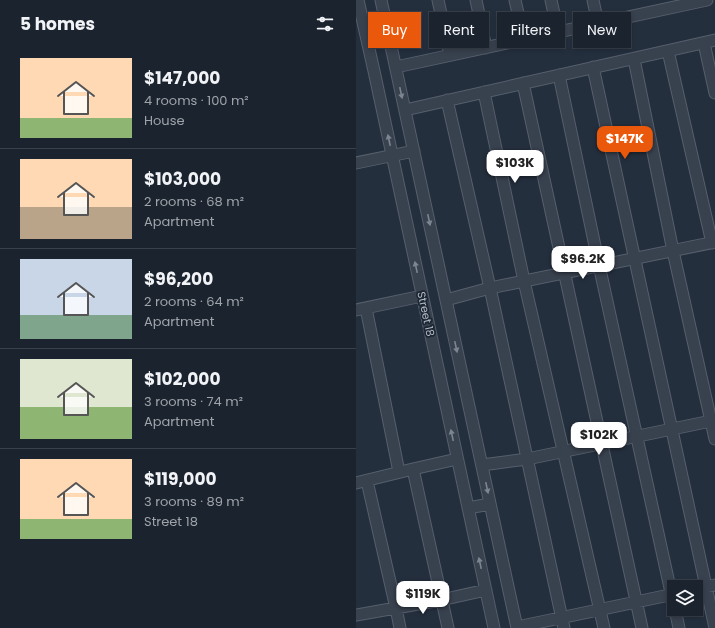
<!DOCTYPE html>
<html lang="en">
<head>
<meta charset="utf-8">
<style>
	:root { --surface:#1b232e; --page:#242b36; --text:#f1f3f6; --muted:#a0a4aa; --line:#39404a; --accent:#ea580c }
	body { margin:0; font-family:Poppins,sans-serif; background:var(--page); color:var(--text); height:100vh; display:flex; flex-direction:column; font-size:15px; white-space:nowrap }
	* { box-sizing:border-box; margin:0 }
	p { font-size:13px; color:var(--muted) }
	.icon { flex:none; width:22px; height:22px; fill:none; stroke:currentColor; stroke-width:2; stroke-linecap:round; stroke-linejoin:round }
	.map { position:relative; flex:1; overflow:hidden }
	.sheet { display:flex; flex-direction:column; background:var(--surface); width:356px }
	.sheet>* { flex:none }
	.guide { position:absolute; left:12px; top:12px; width:287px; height:36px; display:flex; gap:8px }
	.buttons { position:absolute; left:311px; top:580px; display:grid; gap:8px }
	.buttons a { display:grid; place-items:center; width:36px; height:36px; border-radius:0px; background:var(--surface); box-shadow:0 2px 6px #0003,0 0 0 1px var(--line); font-size:20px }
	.price { position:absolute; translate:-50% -34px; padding:0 9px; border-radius:8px; background:#fff; color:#222; font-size:13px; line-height:26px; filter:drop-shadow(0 1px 2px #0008) }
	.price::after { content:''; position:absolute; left:50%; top:24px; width:12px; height:9px; margin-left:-6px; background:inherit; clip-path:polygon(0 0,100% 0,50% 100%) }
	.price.selected { background:var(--accent); color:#fff }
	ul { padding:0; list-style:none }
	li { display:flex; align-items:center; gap:12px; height:100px; padding:0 20px }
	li+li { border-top:1px solid var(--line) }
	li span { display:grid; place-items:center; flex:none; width:112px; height:80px; border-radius:0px; color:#555 }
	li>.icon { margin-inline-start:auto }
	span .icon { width:48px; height:48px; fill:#fffc; stroke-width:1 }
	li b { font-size:17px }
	h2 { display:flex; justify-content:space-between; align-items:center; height:48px; padding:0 20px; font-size:17px }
	.chip { padding:0 14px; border-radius:0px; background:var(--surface); box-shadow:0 2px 6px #0003,0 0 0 1px var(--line); font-size:14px; line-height:36px }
	.chip.selected { background:var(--accent); color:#fff }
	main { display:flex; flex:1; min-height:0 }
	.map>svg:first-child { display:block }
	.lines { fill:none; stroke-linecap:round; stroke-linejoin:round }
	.minor-casing { stroke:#565f6c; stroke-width:13 }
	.minor { stroke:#38414e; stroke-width:11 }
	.oneway { fill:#7c8592 }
	.labels { text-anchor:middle; stroke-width:3.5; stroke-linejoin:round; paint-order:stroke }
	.street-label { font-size:11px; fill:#b4bcc9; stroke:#1d2633 }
</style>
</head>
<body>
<main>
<section class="sheet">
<h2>5 homes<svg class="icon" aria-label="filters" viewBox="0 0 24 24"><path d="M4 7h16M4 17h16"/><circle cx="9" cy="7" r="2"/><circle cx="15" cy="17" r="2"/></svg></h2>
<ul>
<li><span style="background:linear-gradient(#ffd9b3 75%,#8fb573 0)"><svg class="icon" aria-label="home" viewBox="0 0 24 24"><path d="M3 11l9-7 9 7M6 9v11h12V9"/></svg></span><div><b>$147,000</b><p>4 rooms · 100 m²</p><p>House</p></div></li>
<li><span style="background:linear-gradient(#ffd9b3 60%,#b9a48a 0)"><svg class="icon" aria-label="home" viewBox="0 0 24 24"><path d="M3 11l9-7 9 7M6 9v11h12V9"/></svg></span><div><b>$103,000</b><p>2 rooms · 68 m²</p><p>Apartment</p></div></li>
<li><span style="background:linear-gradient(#c9d6e8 70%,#7fa58c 0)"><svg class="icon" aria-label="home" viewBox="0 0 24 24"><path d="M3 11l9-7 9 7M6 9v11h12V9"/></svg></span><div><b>$96,200</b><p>2 rooms · 64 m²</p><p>Apartment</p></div></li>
<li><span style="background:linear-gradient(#dfe7d0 60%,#8fb573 0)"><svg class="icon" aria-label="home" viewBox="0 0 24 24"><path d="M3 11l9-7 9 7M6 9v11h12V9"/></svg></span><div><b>$102,000</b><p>3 rooms · 74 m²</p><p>Apartment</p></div></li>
<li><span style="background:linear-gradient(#ffd9b3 75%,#8fb573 0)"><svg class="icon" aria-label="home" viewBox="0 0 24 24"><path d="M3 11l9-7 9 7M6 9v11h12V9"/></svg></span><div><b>$119,000</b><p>3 rooms · 89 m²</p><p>Street 18</p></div></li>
</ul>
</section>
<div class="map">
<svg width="359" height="628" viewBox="0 0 359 628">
	<rect width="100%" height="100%" fill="#242f3e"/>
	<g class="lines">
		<!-- minor casing -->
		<g class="minor-casing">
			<path id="minor" d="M 2,0 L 18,71 L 138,628
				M 25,0 L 161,628
				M 82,0 L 94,55
				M 120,0 L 130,48
				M 159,0 L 168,39
				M 195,0 L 202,32
				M 237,0 L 242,24
				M 348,43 L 359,93
				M 312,51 L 356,243
				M 278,59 L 317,251 L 359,439
				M 40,67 L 351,0
				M 237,67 L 359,628
				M 203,75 L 243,265 L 318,606
				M 167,83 L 286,628
				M 128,92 L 168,281 L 248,628
				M 91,100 L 134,288 L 208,628
				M 49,110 L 359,40
				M 0,163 L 58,151
				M 90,300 L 134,288 L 359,242
				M 10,308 L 43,472
				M 0,310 L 66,296
				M 126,465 L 171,459 L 355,421
				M 57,469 L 92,628
				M 11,481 L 40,608 L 44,628
				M 0,483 L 57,469 L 101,459
				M 112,508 L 134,504
				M 340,589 L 359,585
				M 319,609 L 323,628
				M 0,615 L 85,600 L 130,590
				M 161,627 L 318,594"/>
		</g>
		<!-- minor -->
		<use href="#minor" class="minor"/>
	</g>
	<!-- one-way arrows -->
	<defs><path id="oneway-solid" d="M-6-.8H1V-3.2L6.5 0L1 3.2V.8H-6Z"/></defs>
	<g class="oneway">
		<use href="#oneway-solid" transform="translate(45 93) rotate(78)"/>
		<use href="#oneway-solid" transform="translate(33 140) rotate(-102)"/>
		<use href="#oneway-solid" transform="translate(73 220) rotate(78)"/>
		<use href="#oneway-solid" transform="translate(60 267) rotate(-102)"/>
		<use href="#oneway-solid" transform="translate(100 347) rotate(78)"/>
		<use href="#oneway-solid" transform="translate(96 435) rotate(-102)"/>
		<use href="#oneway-solid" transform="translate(131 488) rotate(78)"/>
		<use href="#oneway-solid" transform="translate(124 563) rotate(-102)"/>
	</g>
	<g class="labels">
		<!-- street labels -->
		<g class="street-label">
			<text transform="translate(70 314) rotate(78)" y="4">Street 18</text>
		</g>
	</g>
</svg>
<div class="buttons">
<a><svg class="icon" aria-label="layers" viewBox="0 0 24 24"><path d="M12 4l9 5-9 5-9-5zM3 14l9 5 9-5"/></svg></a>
</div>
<b class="price selected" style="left:269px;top:160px">$147K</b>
<b class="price" style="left:159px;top:184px">$103K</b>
<b class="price" style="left:227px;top:280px">$96.2K</b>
<b class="price" style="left:243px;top:456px">$102K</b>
<b class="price" style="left:67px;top:615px">$119K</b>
<div class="guide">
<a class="chip selected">Buy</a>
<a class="chip">Rent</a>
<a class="chip">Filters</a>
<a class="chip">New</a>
</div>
</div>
</main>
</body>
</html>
